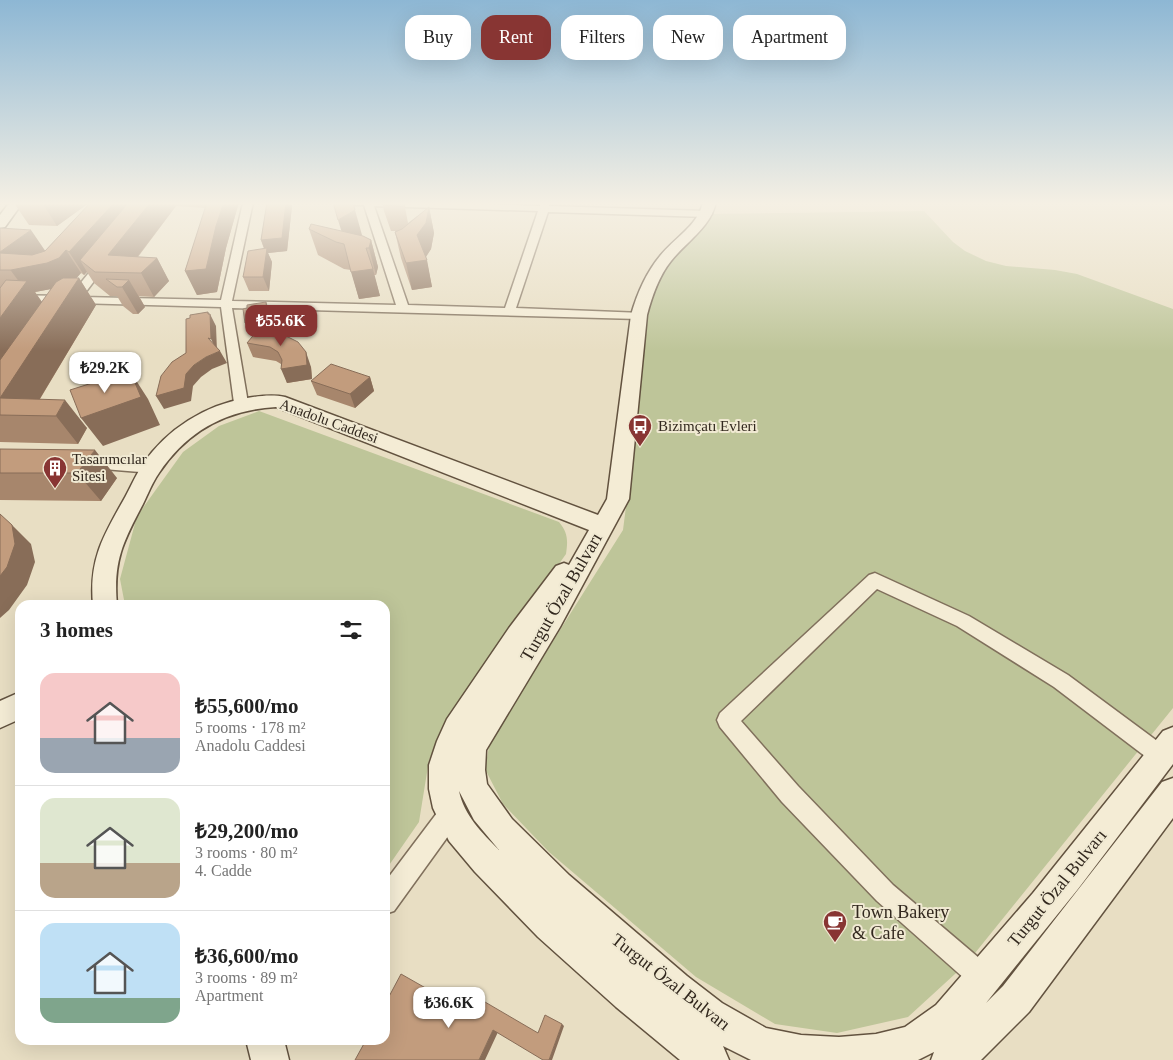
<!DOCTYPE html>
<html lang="en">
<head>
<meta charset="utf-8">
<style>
	:root { --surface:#fff; --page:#f2f2f2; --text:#222; --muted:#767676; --line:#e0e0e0; --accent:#883533 }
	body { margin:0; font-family:Georgia,serif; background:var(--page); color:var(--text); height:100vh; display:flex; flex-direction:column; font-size:19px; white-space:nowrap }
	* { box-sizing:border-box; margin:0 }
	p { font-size:16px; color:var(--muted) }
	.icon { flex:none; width:28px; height:28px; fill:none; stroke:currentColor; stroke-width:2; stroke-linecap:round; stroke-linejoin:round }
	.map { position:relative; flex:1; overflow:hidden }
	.panel { position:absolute; left:15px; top:600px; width:375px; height:445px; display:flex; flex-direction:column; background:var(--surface); border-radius:15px; box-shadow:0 5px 20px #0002 }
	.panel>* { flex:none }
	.top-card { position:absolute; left:405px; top:15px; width:475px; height:45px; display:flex; gap:10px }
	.price { position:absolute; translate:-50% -42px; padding:0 11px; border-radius:10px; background:#fff; color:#222; font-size:16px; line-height:32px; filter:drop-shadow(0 1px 2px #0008) }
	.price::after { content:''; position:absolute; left:50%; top:30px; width:15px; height:11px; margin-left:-8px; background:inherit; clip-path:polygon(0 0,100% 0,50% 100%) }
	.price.current { background:var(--accent); color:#fff }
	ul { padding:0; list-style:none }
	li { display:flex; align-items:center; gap:15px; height:125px; padding:0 25px }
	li+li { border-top:1px solid var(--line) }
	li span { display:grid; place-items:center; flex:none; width:140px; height:100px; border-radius:15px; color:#555 }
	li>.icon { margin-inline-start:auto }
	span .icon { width:60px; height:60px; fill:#fffc; stroke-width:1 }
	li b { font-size:21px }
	h2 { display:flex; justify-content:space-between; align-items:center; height:60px; padding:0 25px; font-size:21px }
	.tag { padding:0 18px; border-radius:15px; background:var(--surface); box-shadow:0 5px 20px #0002; font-size:18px; line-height:45px }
	.tag.current { background:var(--accent); color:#fff }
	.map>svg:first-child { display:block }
	.green { fill:#bec599 }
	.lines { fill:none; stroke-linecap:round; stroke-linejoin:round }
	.street-casing { stroke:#80705c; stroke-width:3 }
	.secondary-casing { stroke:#62523f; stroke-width:3 }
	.street { fill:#f4ecd5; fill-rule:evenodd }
	.secondary { fill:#f4ecd5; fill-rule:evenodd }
	.wall { fill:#a7866c; fill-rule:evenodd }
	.shaded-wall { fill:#886d58 }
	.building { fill:#c29c7d; stroke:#886d58 }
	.labels { text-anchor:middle; stroke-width:4; stroke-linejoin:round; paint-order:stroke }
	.street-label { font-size:15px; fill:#32281e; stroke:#f0e9d2 }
	.poi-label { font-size:15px; fill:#32281e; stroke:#f0e9d2; text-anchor:start }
	.near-street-label { font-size:18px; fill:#32281e; stroke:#f0e9d2 }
	.near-poi-label { font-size:18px; fill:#32281e; stroke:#f0e9d2; text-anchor:start }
</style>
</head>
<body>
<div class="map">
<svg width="1173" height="1060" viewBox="0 0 1173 1060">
	<rect width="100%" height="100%" fill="#e8dec3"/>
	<!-- green -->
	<path class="green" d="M 924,211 L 953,242 L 965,251 L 986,261 L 1006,266 L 1055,270 L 1077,274 L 1173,309 L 1173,708 L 967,963 L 908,1017 L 837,1033 L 775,1024 L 696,977 L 549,852 L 503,804 L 485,769 L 490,741 L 623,530 L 629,483 L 639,315 L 655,276 L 707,214 Z
		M 259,411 L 559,522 C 568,533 568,540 566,554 L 446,723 L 429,760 L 419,822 L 385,871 L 385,605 L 125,605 L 120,579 L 137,516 L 183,452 L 219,426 Z"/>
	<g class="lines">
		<!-- street casing -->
		<g class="street-casing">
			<path id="street" d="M 245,202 L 254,202 L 252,207 L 232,301 L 396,305 L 364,205 L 347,205 L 343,202 L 446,202 L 540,206 L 540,202 L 550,202 L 549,206 L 707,211 L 712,214 L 707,217 L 548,212 L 516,308 L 643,313 L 645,315 L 639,319 L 232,308 L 248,403 L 246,406 L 236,406 L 234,403 L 221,307 L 76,303 L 70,307 L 66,306 L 65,303 L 0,301 L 0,295 L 70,296 L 101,258 L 105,257 L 110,260 L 82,297 L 221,300 L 242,207 ZM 374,206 L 538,211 L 505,308 L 408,305 Z
				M 84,458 L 152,463 L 157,464 L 159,468 L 157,472 L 152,473 L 79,467 L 77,463 L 79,459 Z
				M 875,573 L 969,616 L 1068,675 L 1168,749 L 1171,756 L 1168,763 L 1161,766 L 1154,763 L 1054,687 L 957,626 L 877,589 L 741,721 L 798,786 L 893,885 L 992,969 L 996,978 L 992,987 L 983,991 L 974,987 L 877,901 L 782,802 L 720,727 L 717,720 L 720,713 L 869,575 Z
				M 451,802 L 459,805 L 462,813 L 459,821 L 394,911 L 385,914 L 385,882 L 443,805 Z"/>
		</g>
		<!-- secondary casing -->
		<g class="secondary-casing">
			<path id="secondary" d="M 10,202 L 23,202 L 5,227 L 0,228 L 0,215 Z
				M 703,202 L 716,202 C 711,227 686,242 671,261 C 659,276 652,296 647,315 L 629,499 L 560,627 L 486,750 L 485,770 L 487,784 L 512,819 L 569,875 L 687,976 L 722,1003 L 766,1028 L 801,1035 L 839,1037 L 876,1034 L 905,1027 L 936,1005 L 1033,893 L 1163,731 L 1173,727 L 1173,764 L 1078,889 L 986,1003 L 1003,986 L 1162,782 L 1173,778 L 1173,818 L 1029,1012 L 981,1060 L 931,1060 L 934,1052 L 918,1060 L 751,1060 L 723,1046 L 729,1060 L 680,1060 L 616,1007 L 538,937 L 475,872 L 449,841 L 433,808 L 429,789 L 429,765 L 437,741 L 447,719 L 509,628 L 556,566 L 564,563 L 569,565 L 589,530 L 276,407 C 226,410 187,431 159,473 C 152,483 148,494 143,504 C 123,542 113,561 117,605 L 93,605 C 89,561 102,538 123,501 C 130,489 135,476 143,464 C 167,429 205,405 247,398 C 259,396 272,394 285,397 L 598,515 L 607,499 L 631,315 C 637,294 646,273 660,256 C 674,238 698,226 703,202 ZM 459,791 L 474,820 L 499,850 C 482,833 464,815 459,791 Z
				M 20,692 L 20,719 L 0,728 L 0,701 Z
				M 246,1040 L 284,1040 L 289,1060 L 251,1060 Z"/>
		</g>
		<!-- street -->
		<use href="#street" class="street"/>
		<!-- secondary -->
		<use href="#secondary" class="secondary"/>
	</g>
	<!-- wall -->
	<path class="wall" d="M 239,202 L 226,248 L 217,292 L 197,295 L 185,271 L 206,208 L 176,206 L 138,257 L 157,258 L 169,281 L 154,297 L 139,296 L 145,307 L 138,314 L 133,314 L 123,306 L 117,296 L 110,296 L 94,283 L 87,272 L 84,275 L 81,273 L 76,278 L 79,278 L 96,305 L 40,399 L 87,428 L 78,444 L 0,442 L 0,228 L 45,251 L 88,205 L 86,205 L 57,226 L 29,225 L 14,203 ZM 51,289 L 42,302 L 35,292 Z
		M 267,202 L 290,202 L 292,206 L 287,251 L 268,253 L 272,262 L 269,291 L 249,291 L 243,277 L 264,249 L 261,240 Z
		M 382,202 L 403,202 L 405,207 L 408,223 L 429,207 L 434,233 L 431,249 L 426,257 L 432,287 L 412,290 L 401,258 L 395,232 L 396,231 L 391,231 L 384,211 Z
		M 309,229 L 341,231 L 362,235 L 360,236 L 371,240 L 378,267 L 376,275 L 374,275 L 380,296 L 359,299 L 351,270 L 344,269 L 318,255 Z
		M 270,311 L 272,333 L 311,367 L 312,379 L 287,383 L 281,364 L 276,361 L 253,357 L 247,343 L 253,336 L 251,332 L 249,332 Z
		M 370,377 L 374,391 L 355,408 L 317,395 L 311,381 Z
		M 0,449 L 117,478 L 101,501 L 0,500 Z"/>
	<!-- shaded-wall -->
	<path class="shaded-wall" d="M 46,202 L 85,202 L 86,205 L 57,226 L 43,204 Z
		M 115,202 L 145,202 L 80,260 L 87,272 L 84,275 L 69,252 Z
		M 151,202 L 174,202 L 176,206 L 125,273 L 108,255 Z
		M 224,202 L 239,202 L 226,248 L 217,292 L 197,295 L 185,271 L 216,226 Z
		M 286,202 L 290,202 L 292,206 L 287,251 L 268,253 L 272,262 L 269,291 L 263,277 L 266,253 L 261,240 Z
		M 429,207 L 434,233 L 431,249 L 423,261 L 427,260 L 432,287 L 412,290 L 406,263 L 417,235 Z
		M 355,210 L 362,235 L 346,246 L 338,220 Z
		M 31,230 L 46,252 L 66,250 L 81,273 L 74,281 L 62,287 L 35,292 L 46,308 L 0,378 L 0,318 L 23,287 L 0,256 L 0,252 Z
		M 371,240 L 378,267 L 376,275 L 369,248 Z
		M 157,258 L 169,281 L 154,297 L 141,273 Z
		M 373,269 L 380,296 L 359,299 L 351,272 Z
		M 79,278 L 96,305 L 30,415 L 0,398 Z
		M 129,280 L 145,307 L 138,314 L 122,287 Z
		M 266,302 L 270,311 L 273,333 L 253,336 L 251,332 L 249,332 L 245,323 Z
		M 208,312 L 210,316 L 210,314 L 216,326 L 217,352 L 211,339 Z
		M 220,351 L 227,363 L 212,369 L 201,377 L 193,386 L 191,401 L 164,409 L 156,396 L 194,365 L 206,357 Z
		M 306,352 L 311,367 L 312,379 L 287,383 L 281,369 Z
		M 130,371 L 148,399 L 160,425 L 103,446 L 81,418 Z
		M 370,377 L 374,391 L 355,408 L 350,394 Z
		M 65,400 L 87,428 L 78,444 L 56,416 Z
		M 95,450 L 117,478 L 101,501 L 77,473 Z
		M 12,525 L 31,544 L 35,562 L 27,585 L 9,610 L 0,618 L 0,576 Z
		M 562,1024 L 564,1026 L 552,1060 L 549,1060 Z
		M 493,1030 L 498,1032 L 485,1060 L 479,1060 Z"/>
	<!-- building -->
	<path class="building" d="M 14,202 L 46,202 L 43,204 Z
		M 91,202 L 115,202 L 69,252 L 66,250 L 59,258 L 47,263 L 11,270 L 0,270 L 0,253 L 32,255 L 45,251 Z
		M 129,202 L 151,202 L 108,255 L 157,258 L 141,273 L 95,272 L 80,260 Z
		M 207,202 L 224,202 L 216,226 L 206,269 L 185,271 Z
		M 267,202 L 286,202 L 282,238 L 261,240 Z
		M 333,202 L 353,202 L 355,210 L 338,220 Z
		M 384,202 L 403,202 L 405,207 L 385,205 Z
		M 429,207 L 426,223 L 417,235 L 427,260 L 406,263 L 395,232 L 402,229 Z
		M 311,224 L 363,236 L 371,240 L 369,248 L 366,248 L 373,269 L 351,272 L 344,244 L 336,242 L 309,229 Z
		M 0,228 L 31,230 L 0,252 Z
		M 267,248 L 263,277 L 243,277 L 248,251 Z
		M 63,278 L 79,278 L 0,398 L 0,360 L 56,282 Z
		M 106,279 L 129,280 L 122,287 L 117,287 Z
		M 6,280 L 27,281 L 0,318 L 0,288 Z
		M 266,302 L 268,322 L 267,319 L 263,323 L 248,326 L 248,322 L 245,323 L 243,309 L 247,308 L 247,305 Z
		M 208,312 L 208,314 L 210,314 L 211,339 L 208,338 L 220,351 L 206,357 L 194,365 L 186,374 L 184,388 L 156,396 L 161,376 L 172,362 L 186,353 L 186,319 L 190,318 L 190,315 Z
		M 267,319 L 268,332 L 284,335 L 298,342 L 306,352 L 307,365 L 281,369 L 282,360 L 278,352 L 270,347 L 247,343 Z
		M 331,364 L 370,377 L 350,394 L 311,381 Z
		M 130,371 L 141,397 L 81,418 L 70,390 Z
		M 0,398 L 65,400 L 56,416 L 0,415 Z
		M 0,449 L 95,450 L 77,473 L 0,473 Z
		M 0,514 L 12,525 L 15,544 L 7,567 L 0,576 Z
		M 401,974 L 466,1011 L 473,995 L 538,1033 L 545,1015 L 562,1024 L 549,1060 L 543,1060 L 493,1030 L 479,1060 L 355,1060 L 366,1040 L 385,1040 L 385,1004 Z"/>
	<!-- sky -->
	<linearGradient id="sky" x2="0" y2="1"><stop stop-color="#8db7d4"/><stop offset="0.58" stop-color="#f5f0e4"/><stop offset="1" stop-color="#f5f0e4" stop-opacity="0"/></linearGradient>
	<rect width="1173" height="351" fill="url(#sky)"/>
	<!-- icons -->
	<defs>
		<g id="bus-pin" transform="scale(1.25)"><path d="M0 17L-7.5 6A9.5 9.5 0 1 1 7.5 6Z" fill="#883533" stroke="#f0e9d2"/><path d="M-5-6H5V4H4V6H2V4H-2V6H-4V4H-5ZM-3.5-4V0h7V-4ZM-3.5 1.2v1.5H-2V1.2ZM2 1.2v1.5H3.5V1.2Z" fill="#fff"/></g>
		<g id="building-pin" transform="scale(1.25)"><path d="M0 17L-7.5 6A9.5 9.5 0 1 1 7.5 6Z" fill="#883533" stroke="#f0e9d2"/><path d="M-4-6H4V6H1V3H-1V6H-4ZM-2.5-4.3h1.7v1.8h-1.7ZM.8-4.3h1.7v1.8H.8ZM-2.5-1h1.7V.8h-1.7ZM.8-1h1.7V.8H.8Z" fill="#fff"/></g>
		<g id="cafe-pin" transform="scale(1.25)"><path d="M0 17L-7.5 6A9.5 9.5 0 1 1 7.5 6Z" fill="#883533" stroke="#f0e9d2"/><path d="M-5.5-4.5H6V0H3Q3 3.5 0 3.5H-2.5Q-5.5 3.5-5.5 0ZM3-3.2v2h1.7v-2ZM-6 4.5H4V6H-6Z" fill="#fff"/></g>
	</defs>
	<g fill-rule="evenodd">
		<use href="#bus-pin" x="640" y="426"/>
		<use href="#building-pin" x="55" y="468"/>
		<use href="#cafe-pin" x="835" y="922"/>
	</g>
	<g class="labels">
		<!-- street labels -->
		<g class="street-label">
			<text transform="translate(329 421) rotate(20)" y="5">Anadolu Caddesi</text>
		</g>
		<!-- poi labels -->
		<g class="poi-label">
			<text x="658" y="431">Bizimçatı Evleri</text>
			<text x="72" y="464">Tasarımcılar<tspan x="72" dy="17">Sitesi</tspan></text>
		</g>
		<!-- near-street labels -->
		<g class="near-street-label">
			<text transform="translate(561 597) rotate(-60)" y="6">Turgut Özal Bulvarı</text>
			<text transform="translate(1057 888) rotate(-51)" y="6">Turgut Özal Bulvarı</text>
			<text transform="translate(671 982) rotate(38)" y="6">Turgut Özal Bulvarı</text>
		</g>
		<!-- near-poi labels -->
		<g class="near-poi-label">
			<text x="852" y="918">Town Bakery<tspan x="852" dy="21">&amp; Cafe</tspan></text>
		</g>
	</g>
</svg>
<b class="price current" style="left:281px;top:347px">₺55.6K</b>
<b class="price" style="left:105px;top:394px">₺29.2K</b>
<b class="price" style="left:449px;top:1029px">₺36.6K</b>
<div class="top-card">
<a class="tag">Buy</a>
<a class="tag current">Rent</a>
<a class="tag">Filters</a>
<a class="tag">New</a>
<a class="tag">Apartment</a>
</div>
<section class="panel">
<h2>3 homes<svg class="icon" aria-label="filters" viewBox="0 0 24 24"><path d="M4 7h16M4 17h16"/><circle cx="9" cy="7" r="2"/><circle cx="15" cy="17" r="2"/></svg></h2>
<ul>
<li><span style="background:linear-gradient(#f6c9c9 65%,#9aa5b1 0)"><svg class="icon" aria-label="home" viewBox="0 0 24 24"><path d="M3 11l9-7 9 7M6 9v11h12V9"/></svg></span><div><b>₺55,600/mo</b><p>5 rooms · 178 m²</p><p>Anadolu Caddesi</p></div></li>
<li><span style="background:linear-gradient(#dfe7d0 65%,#b9a48a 0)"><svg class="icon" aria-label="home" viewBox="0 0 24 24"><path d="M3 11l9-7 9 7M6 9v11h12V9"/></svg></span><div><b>₺29,200/mo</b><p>3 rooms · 80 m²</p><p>4. Cadde</p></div></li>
<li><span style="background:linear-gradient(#bfe0f5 75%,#7fa58c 0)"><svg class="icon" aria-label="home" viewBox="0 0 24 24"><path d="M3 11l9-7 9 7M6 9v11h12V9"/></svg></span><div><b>₺36,600/mo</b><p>3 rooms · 89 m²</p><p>Apartment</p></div></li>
</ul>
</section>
</div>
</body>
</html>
